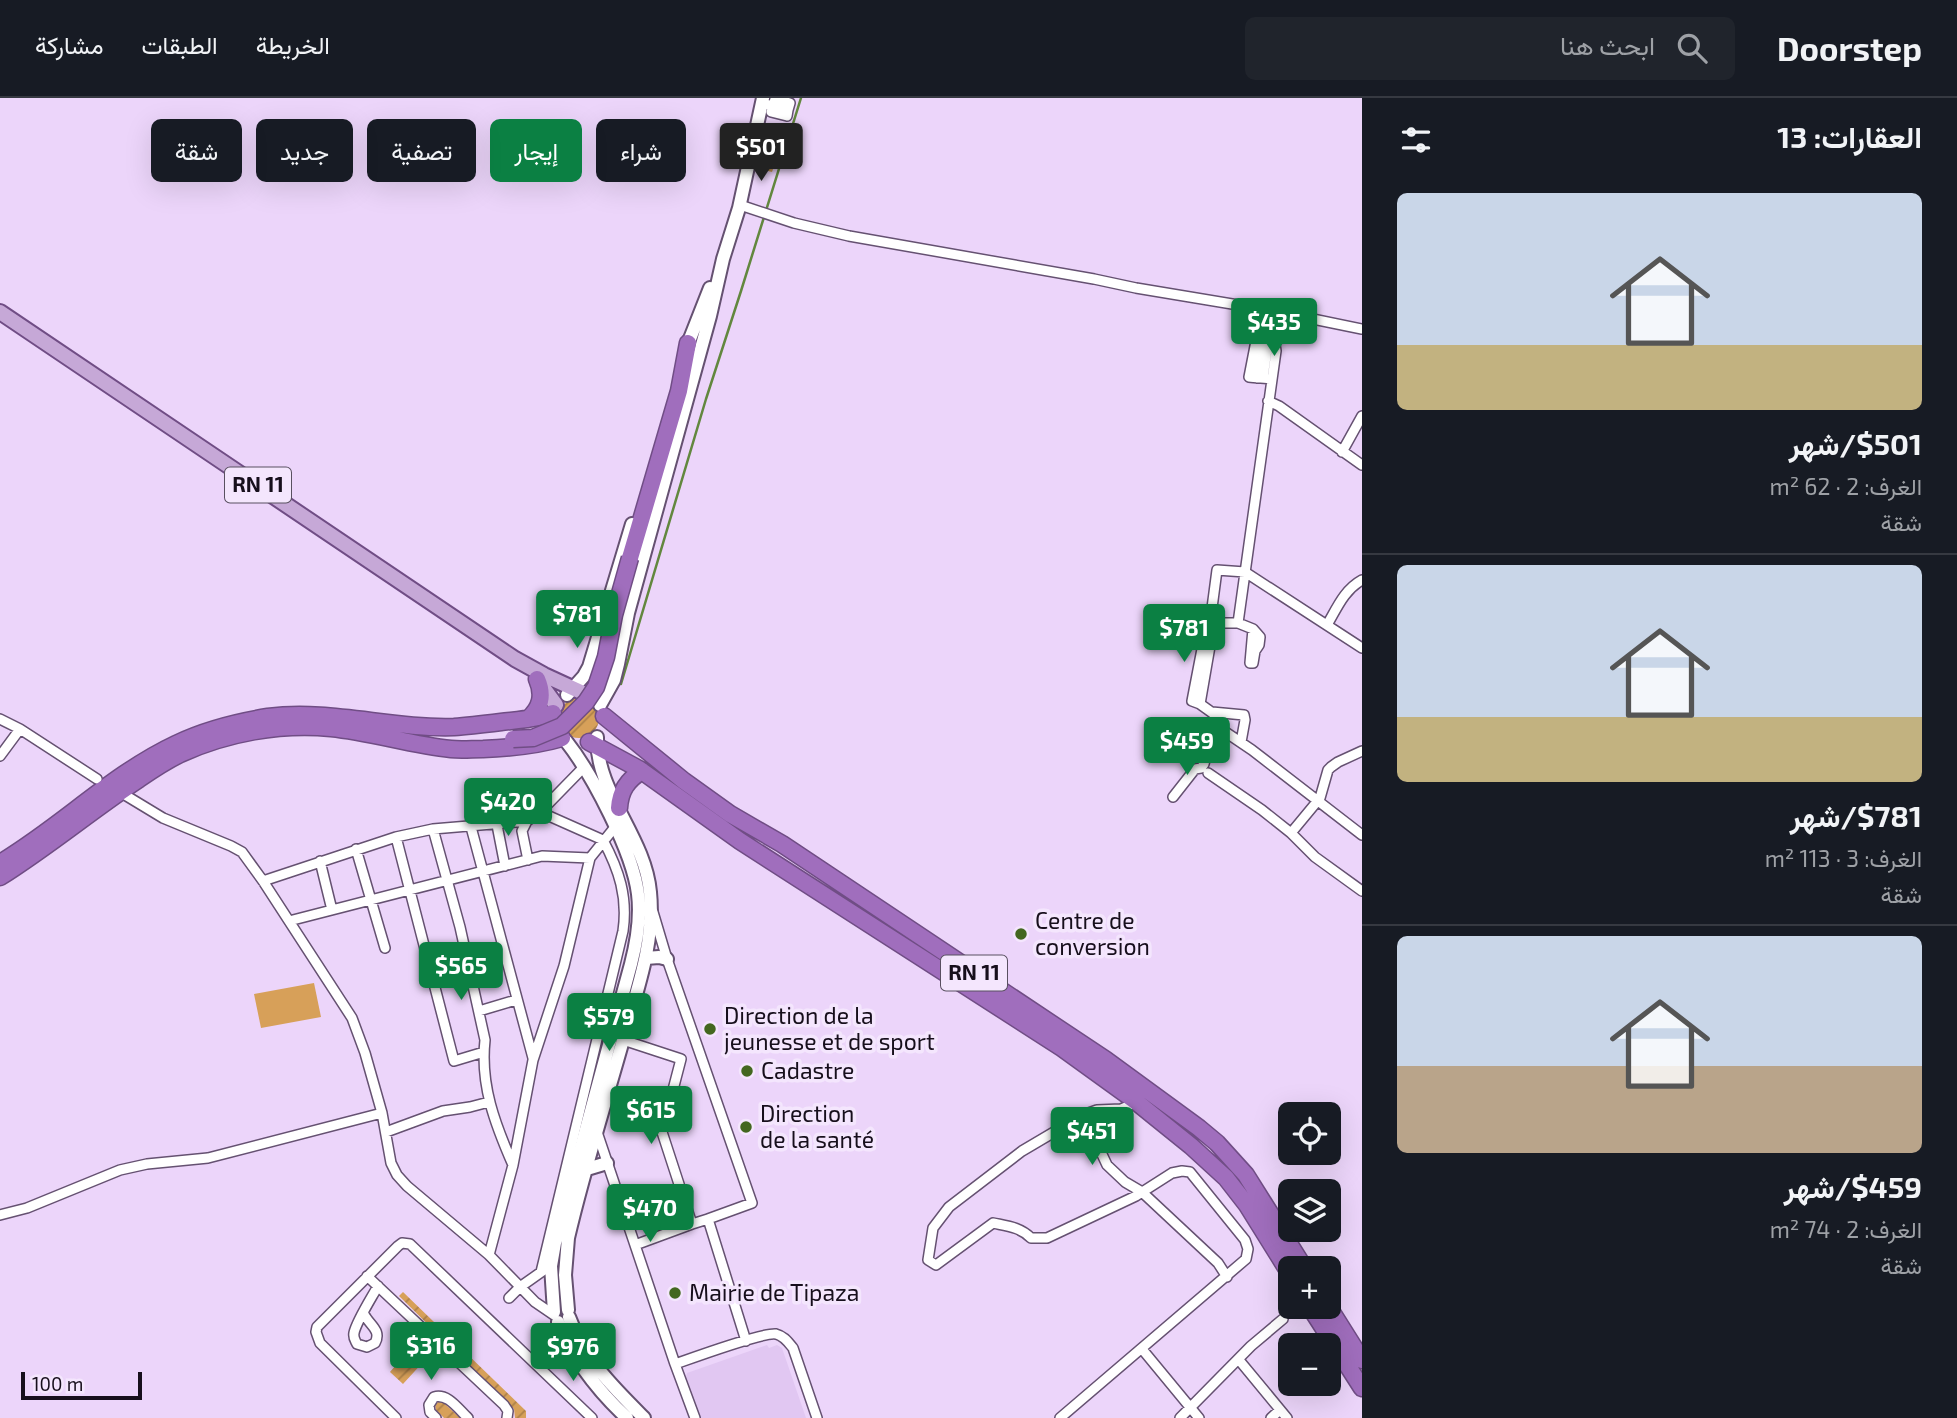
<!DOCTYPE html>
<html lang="ar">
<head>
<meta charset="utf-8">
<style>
	:root { --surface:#171b24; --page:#20242c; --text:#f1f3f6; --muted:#9ea1a6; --line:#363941; --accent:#0b8043 }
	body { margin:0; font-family:"Exo 2",Vazirmatn,sans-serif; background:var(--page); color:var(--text); direction:rtl; height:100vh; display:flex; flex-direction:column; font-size:26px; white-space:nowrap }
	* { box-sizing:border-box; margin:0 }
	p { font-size:23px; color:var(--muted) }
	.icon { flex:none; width:38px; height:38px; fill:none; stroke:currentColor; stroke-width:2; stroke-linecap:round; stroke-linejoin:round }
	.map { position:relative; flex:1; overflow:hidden; direction:ltr }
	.panel { display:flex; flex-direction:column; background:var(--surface); width:595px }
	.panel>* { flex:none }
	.banner { position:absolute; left:21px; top:21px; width:665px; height:63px; direction:rtl; display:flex; gap:14px }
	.buttons { position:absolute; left:1278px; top:1004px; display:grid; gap:14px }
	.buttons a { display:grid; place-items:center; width:63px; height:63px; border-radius:10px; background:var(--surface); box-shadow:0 7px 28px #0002; font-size:35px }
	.scale { position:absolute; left:21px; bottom:18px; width:121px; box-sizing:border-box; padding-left:7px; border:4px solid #170f1c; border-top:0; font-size:19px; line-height:24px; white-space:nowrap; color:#170f1c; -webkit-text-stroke:5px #f4e6fd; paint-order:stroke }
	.price { position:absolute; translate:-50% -60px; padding:0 16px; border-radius:7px; background:var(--accent); color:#fff; font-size:23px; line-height:46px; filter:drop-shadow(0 2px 4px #0008) }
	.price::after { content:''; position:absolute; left:50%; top:42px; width:21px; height:16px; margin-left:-10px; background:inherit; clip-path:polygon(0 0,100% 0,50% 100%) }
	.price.on { background:#222; color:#fff }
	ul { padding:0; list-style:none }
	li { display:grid; align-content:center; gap:14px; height:371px; padding:0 35px }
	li+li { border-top:2px solid var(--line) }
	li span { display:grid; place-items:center; height:217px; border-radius:10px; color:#555 }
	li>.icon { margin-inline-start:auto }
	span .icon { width:126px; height:126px; fill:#fffc; stroke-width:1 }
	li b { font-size:30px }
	h2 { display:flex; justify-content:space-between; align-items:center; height:84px; padding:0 35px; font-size:30px }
	.chip { padding:0 24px; border-radius:10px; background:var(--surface); box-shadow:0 7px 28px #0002; font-size:24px; line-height:63px }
	.chip.on { background:var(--accent); color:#fff }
	header { display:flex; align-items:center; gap:42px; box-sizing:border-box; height:98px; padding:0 35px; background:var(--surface); border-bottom:2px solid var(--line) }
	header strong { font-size:33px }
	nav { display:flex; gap:38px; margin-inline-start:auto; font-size:24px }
	.search { width:490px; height:63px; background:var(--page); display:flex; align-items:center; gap:18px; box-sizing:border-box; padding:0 24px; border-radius:10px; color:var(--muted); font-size:26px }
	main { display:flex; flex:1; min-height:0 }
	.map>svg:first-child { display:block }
	.built { fill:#e1c7f2 }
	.garden { fill:url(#garden-furrows) }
	.pitch { fill:#d7a059 }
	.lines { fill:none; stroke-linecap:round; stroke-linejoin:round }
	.stream { stroke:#62873e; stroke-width:2.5 }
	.street-casing { stroke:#655171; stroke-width:12 }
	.secondary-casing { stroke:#655171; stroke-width:16 }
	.primary-casing { stroke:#704d85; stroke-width:18 }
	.highway-casing { stroke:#704d85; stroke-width:19 }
	.street { stroke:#fff; stroke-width:9 }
	.secondary { stroke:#fff; stroke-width:12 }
	.primary { stroke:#c6a8d7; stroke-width:14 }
	.highway { stroke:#a06ebd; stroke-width:16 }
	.highway-bridge-casing { stroke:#704d85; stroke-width:19; stroke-linecap:butt }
	.highway-bridge { stroke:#a06ebd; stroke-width:16 }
	.poi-dot { fill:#43671f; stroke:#f4e6fd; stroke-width:2.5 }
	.labels { text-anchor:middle; stroke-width:7; stroke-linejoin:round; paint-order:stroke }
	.shield { fill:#f4e6fd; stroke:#595060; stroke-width:2 }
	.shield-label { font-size:21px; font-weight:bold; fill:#170f1c }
	.poi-label { font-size:23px; fill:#170f1c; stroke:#f4e6fd; text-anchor:start }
</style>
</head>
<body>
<header>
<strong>Doorstep</strong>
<div class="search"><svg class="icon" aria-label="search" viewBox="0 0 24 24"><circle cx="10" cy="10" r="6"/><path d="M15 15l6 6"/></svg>ابحث هنا</div>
<nav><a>الخريطة</a><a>الطبقات</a><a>مشاركة</a></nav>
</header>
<main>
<section class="panel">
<h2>العقارات: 13<svg class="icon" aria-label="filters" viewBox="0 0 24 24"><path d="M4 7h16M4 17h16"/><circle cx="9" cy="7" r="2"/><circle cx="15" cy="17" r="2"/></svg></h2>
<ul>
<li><span style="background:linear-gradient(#c9d6e8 70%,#c2b280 0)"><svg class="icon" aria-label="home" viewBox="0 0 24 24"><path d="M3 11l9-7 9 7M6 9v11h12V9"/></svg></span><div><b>$501/شهر</b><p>الغرف: 2 · 62 m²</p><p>شقة</p></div></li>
<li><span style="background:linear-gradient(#c9d6e8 70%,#c2b280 0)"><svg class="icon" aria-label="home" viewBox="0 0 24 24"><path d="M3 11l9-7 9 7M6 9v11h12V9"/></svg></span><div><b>$781/شهر</b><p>الغرف: 3 · 113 m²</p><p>شقة</p></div></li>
<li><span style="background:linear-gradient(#c9d6e8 60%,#b9a48a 0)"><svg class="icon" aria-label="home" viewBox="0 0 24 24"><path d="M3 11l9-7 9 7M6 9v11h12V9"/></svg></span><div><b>$459/شهر</b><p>الغرف: 2 · 74 m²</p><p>شقة</p></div></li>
</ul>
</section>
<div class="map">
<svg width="1362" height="1320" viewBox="0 0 1362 1320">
	<defs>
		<pattern id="garden-furrows" width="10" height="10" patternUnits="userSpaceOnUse" patternTransform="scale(1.75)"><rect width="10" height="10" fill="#d7a059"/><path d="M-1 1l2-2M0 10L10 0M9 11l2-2" fill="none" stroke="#ad8149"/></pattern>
	</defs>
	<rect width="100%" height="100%" fill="#ecd5fa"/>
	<!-- built -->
	<path class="built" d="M 767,1247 L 769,1250 L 777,1247 L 782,1250 L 806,1320 L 699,1320 L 685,1283 L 687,1275 Z"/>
	<!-- garden -->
	<path class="garden" d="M 760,52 L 778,57 L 772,74 L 756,70 Z
		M559 620a20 20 0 1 1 40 0a20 20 0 1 1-40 0Z
		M 403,1194 L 526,1313 L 526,1320 L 515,1320 L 514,1311 L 399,1198 Z
		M 423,1237 L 436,1250 L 403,1286 L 390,1274 Z
		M 438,1304 L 444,1305 L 460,1320 L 444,1320 L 436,1312 L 435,1307 Z"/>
	<!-- pitch -->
	<path class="pitch" d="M 314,885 L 321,919 L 261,930 L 254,896 Z"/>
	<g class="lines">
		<!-- stream -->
		<path class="stream" d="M 621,586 L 706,301 L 741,193 L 801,0"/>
		<!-- street casing -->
		<g class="street-casing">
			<path id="street" d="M 762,5 L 788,12 L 787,18 L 771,14 L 775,1 L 790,5 L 788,12
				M 740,107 L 794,125 L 849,138 L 1094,181 L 1136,190 L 1274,213 L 1362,231
				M 1238,208 L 1263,236 L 1272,249
				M 1257,280 L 1262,240
				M 1263,280 L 1267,252 L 1263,245 L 1256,243 L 1249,279 C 1256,280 1264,280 1272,281
				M 1268,303 L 1279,308 L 1362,367
				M 1342,354 L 1362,318
				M 1210,525 L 1238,525 L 1276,253 L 1273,233 L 1257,211
				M 1238,525 L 1253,531 L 1260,539 L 1259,547 L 1255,553 L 1253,565 L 1250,565 L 1253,531
				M 1327,527 C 1337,510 1344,492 1362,482
				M 1200,606 L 1192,603 L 1207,525 L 1210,525 L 1217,472 L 1245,474 L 1362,550
				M 1212,614 L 1244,617 L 1245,622 L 1241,644
				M 0,621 L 20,631 L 97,681
				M 1215,627 L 1252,652 L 1362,737
				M 0,658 L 20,631
				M 1208,675 L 1262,712 L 1291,735 L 1315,759 L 1362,793
				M 125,697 L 163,720 L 231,748 L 242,754 L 263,783 L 352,920 L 365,955 L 382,1015 L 391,1065 L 397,1077 L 407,1088 L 489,1157 L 535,1204 L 554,1217
				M 1173,699 L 1195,671 L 1201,670 L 1204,666 L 1215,625 L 1214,616 L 1200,606 L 1214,525
				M 540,714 L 603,742 C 619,772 628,799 623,833 L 541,1174
				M 527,723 L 522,733 L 528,762
				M 497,727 L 505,768
				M 471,729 L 533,960
				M 433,731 L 460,829 L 485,942 C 480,987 495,1026 513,1067
				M 1291,735 L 1320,700 L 1328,672 L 1331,669 L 1338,664 L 1362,653
				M 396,739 L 454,963 L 484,954
				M 356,751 L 385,850
				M 320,763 L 332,812
				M 263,783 L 396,739 L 433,731 L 527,723 L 540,714 L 584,669
				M 653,814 L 667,861 L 752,1105 L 708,1121 L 746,1243
				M 289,823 L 542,758 L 590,760
				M 479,913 L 516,902
				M 623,942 L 681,961 L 662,1034 L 692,1126 L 708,1121
				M 1097,1012 L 1100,1052 L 1107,1067 L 1125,1084 L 1142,1094 L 1218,1165 L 1227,1179
				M 386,1034 L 443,1013 L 470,1009 L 489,1004
				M 597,1034 L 675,1266
				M 0,1117 L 27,1110 L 120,1072 L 147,1066 L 208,1060 L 382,1015
				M 635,1147 L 692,1126
				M 489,1157 L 513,1067 L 533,962 L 564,868 L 590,760 L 615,729
				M 367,1178 L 504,1307 L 508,1313 L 507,1320
				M 509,1200 L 520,1189 L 544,1172
				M 364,1216 C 369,1227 382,1232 375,1245 L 367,1249 L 357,1246 C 355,1242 353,1240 354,1235 C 356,1224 372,1199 378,1188
				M 1142,1251 L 1199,1320
				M 1239,1262 L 1287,1320
				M 396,1320 L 320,1245 L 316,1234 L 317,1229 L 398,1148 L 402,1145 L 410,1146 L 592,1320
				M 436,1320 L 430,1314 L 429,1307 L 434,1299 C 448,1295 458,1311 468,1320
				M 695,1320 L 675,1266 C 692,1260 763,1234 776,1236 C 784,1238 788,1244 793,1250 L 817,1320
				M 1060,1320 L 1246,1161 L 1248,1151 L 1245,1142 L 1190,1074 L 1182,1073 L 1172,1075 L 1136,1098 L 1047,1140 L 1031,1140 C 1020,1129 1007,1128 993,1125 L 936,1167 L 928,1162 L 933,1130 L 949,1109 L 1022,1053 L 1083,1017 L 1097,1012 L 1121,1011 L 1137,1004
				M 1180,1320 L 1251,1248 L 1283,1221
				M 1271,1320 L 1280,1312"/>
		</g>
		<!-- secondary casing -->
		<g class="secondary-casing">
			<path id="secondary" d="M 686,251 L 710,190
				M 567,597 L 584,578 L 589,569 L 632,426
				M 600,607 L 614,582 L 618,566 L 628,515 L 710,218 L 723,161 L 739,110 L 763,0
				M 646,860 L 659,859 L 667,861
				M 587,1071 L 607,1065
				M 568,1212 L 565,1177 L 568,1140 C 584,1071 606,1003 625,935 C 638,889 655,842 650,794 C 645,738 596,695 597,639
				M 554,1214 L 551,1168 L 555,1145 L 631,866 C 637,843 641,820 638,796 C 633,754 592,676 566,643
				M 569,1219 C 584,1261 614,1290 644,1320
				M 558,1224 C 573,1261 598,1293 627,1320"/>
		</g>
		<!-- primary casing -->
		<g class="primary-casing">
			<path id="primary" d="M 0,214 L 515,561 L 544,577 L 581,594
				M 537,581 L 556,607"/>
		</g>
		<!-- highway casing -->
		<g class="highway-casing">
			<path id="highway" d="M 630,460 L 679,293 L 688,245
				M 604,618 L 684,683 L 730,716 L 782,746 L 1106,962 L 1199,1030 L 1217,1045 L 1246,1077 L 1305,1171
				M 528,621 C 541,610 544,597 537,581
				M 589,644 L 639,671 L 740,743 L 1062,950 L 1134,1002 L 1191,1048 L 1226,1080 L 1247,1107 L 1290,1176
				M 619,710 C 620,693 627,682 642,673
				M 0,765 C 61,729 112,676 176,646 C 205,632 237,624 268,619 C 330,611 392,631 454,629 C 469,628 485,626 501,624 C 518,622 537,621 553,615
				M 0,779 C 48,749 92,712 139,681 C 152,672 166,663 180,656 C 226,635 280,625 331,630 C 371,634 411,647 451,651 C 461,652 472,651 483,651 C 510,650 535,648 562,640
				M 1328,1208 L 1362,1262
				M 1310,1209 L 1362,1290"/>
		</g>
		<!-- street -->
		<use href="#street" class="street"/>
		<!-- secondary -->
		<use href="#secondary" class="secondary"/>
		<!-- primary -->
		<use href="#primary" class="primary"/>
		<!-- highway -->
		<use href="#highway" class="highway"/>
		<!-- highway-bridge casing -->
		<g class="highway-bridge-casing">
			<path id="highway-bridge" d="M 513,641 L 533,640 L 562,628 L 586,604 L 596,589 L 606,559 L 614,517 L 630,460"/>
		</g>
		<!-- highway-bridge -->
		<use href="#highway-bridge" class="highway-bridge"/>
	</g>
	<!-- markers -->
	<g class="poi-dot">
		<circle cx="1021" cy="836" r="7"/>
		<circle cx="710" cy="931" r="7"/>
		<circle cx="747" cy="973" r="7"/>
		<circle cx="746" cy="1029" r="7"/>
		<circle cx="675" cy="1195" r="7"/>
	</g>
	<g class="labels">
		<!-- shield labels -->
		<g class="shield">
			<rect x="225" y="369.5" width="66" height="35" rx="5"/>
			<rect x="941" y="857.5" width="66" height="35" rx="5"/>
		</g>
		<g class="shield-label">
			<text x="258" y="394">RN 11</text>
			<text x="974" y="882">RN 11</text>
		</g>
		<!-- poi labels -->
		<g class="poi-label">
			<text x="1035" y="831">Centre de<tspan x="1035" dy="26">conversion</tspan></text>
			<text x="724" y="926">Direction de la<tspan x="724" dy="26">jeunesse et de sport</tspan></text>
			<text x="761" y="981">Cadastre</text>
			<text x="760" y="1024">Direction<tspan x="760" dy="26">de la santé</tspan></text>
			<text x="689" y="1203">Mairie de Tipaza</text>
		</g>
	</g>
</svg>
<div class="buttons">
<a><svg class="icon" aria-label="locate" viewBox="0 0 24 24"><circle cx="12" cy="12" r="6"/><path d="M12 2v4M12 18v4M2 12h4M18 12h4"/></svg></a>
<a><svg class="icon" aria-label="layers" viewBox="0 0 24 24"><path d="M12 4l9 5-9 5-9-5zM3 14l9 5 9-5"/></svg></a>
<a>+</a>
<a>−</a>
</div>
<div class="scale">100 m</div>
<b class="price on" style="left:761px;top:85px">$501</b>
<b class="price" style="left:1274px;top:260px">$435</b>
<b class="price" style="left:577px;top:552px">$781</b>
<b class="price" style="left:1184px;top:566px">$781</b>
<b class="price" style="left:1187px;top:679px">$459</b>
<b class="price" style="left:508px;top:740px">$420</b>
<b class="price" style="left:461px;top:904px">$565</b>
<b class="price" style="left:609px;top:955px">$579</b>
<b class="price" style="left:651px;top:1048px">$615</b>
<b class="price" style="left:1092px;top:1069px">$451</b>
<b class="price" style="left:650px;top:1146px">$470</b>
<b class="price" style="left:431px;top:1284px">$316</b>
<b class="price" style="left:573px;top:1285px">$976</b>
<div class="banner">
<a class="chip">شراء</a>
<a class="chip on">إيجار</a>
<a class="chip">تصفية</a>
<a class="chip">جديد</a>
<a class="chip">شقة</a>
</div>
</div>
</main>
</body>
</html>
